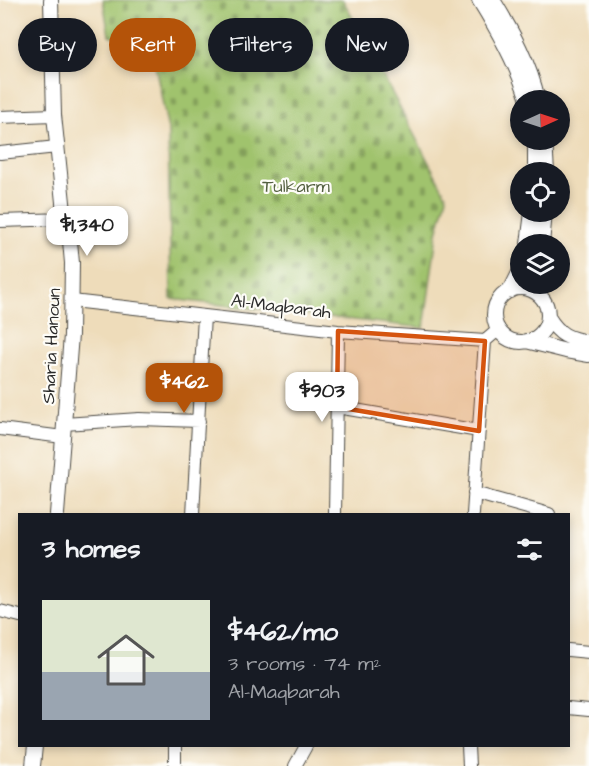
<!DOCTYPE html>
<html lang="en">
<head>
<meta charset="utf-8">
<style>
	:root { --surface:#171b24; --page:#242831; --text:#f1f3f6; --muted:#9ea1a6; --line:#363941; --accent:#b45309 }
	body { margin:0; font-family:"Architects Daughter",sans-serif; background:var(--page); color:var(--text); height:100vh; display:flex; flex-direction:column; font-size:22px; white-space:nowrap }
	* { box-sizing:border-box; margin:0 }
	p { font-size:20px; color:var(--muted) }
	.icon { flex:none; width:33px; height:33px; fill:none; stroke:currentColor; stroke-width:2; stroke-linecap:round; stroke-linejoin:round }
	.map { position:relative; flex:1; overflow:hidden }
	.details { position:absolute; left:18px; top:513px; width:552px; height:234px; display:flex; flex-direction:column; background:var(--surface); border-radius:0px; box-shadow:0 3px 9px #0003 }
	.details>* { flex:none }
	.top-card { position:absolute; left:18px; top:18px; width:554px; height:54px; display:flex; gap:12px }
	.needle { width:39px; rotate:87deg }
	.tools { position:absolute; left:510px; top:90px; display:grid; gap:12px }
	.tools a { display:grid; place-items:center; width:60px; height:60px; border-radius:50%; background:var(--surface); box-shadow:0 3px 9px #0003; font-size:30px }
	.price { position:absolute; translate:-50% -51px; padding:0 14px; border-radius:12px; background:#fff; color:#222; font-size:20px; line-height:39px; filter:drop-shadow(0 2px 3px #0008) }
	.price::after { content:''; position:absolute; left:50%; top:36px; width:18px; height:14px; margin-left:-9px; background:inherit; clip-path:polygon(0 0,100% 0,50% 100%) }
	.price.selected { background:var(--accent); color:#fff }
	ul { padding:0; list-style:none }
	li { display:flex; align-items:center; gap:18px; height:150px; padding:0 24px }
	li+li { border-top:2px solid var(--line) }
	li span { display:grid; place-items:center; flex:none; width:168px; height:120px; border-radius:0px; color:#555 }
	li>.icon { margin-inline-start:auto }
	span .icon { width:72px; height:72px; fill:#fffc; stroke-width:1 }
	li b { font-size:26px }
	h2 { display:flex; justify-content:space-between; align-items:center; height:72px; padding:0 24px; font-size:26px }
	.tag { padding:0 21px; border-radius:27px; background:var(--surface); box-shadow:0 3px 9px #0003; font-size:21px; line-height:54px }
	.tag.selected { background:var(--accent); color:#fff }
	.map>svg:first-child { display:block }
	.cemetery { fill:url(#cemetery-stones); stroke:#66774c; stroke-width:1.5 }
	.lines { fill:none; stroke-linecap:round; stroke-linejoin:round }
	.minor-casing { stroke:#484640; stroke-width:14 }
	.tertiary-casing { stroke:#484640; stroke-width:16 }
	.minor { stroke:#fff; stroke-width:12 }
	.tertiary { stroke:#fff; stroke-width:14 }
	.marked { fill:#d5540f; fill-opacity:0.2; stroke:#d5540f; stroke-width:4.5; stroke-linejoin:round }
	.labels { text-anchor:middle; stroke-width:4.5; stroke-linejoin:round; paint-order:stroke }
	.park-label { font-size:18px; fill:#546042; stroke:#fdfcf7 }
	.street-label { font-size:18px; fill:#2b2b2b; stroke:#fdfcf7 }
</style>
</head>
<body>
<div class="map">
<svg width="589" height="766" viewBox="0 0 589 766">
	<defs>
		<pattern id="cemetery-stones" width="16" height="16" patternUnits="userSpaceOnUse" patternTransform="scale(1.5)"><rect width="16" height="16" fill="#a0c36d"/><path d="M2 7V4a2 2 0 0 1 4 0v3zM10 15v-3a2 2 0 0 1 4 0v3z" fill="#839f5a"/></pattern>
	</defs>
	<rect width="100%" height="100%" fill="#fdfcf7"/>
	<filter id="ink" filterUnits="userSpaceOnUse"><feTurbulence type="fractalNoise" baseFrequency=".0167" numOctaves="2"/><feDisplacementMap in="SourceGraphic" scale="12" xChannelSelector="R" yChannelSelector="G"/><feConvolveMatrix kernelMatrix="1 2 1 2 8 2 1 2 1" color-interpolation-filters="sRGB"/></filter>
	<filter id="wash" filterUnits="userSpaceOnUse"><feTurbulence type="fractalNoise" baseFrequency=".008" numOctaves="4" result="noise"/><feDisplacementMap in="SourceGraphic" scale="24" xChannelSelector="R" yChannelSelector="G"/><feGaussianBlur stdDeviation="1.35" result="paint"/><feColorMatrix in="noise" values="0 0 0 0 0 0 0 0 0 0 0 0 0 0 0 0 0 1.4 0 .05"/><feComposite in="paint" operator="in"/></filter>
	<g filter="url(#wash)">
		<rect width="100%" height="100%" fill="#eedcba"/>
		<!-- cemetery -->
		<path class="cemetery" d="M 103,0 L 343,0 L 447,197 L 437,233 L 424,328 L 171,299 L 168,130 L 151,44 L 109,35 Z"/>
	</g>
	<g filter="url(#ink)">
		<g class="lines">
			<!-- minor casing -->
			<g class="minor-casing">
				<path id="minor" d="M 0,117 L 54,115
					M 0,153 L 57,147
					M 0,221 L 66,219
					M 72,301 L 338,331 L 485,341
					M 337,407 L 479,431
					M 64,424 L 139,419 L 199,421
					M 0,429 L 63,437
					M 474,493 L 549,514
					M 193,514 L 204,316
					M 335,514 L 338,331
					M 473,514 L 485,341 L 499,329
					M 0,611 L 20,616
					M 568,650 L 589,652
					M 568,708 L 589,710
					M 468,746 L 469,766
					M 175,766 L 175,746
					M 295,766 L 306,746"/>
			</g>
			<!-- tertiary casing -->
			<g class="tertiary-casing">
				<path id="tertiary" d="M 51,0 L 54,115 L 64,212 L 70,241 L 72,263 L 71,335 L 57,514
					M 479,0 C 499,32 517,65 528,100
					M 493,0 C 512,31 530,64 538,100
					M 545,140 L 547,172
					M 535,172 L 535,140
					M 528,244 L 532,212
					M 542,244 L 545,212
					M494 315a27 27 0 1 1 54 0a27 27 0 1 1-54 0Z
					M 510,291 L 520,271
					M 548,317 C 559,335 568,339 589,342
					M 526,341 L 566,351 L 589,355
					M 33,766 L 35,746"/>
			</g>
			<!-- minor -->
			<use href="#minor" class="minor"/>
			<!-- tertiary -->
			<use href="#tertiary" class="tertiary"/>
		</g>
	</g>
	<!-- marked area -->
	<path class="marked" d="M 338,331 L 485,341 L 479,431 L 337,407 Z"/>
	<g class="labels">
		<!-- park labels -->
		<g class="park-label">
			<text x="296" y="192">Tulkarm</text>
		</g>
		<!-- street labels -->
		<g class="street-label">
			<text transform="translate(281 306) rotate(7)" y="6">Al-Maqbarah</text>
			<text transform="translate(51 346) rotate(-87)" y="6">Sharia Hanoun</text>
		</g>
	</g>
</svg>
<div class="tools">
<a><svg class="needle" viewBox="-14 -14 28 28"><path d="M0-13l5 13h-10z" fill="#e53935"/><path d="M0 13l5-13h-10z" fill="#9ea1a6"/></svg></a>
<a><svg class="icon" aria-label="locate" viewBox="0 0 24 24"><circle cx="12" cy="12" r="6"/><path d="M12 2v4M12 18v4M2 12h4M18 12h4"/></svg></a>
<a><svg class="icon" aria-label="layers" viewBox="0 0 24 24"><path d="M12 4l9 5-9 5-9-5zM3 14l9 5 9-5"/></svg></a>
</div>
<b class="price" style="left:87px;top:257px">$1,340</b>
<b class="price selected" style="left:184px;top:414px">$462</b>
<b class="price" style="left:322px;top:423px">$903</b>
<div class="top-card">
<a class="tag">Buy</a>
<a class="tag selected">Rent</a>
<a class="tag">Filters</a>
<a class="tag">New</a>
</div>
<section class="details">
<h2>3 homes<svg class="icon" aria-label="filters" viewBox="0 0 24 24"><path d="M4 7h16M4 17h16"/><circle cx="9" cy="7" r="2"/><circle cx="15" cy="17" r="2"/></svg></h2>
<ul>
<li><span style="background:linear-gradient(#dfe7d0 60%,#9aa5b1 0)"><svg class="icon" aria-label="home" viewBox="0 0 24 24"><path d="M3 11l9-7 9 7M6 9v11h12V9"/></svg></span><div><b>$462/mo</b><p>3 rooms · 74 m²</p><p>Al-Maqbarah</p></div></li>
</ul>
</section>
</div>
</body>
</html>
